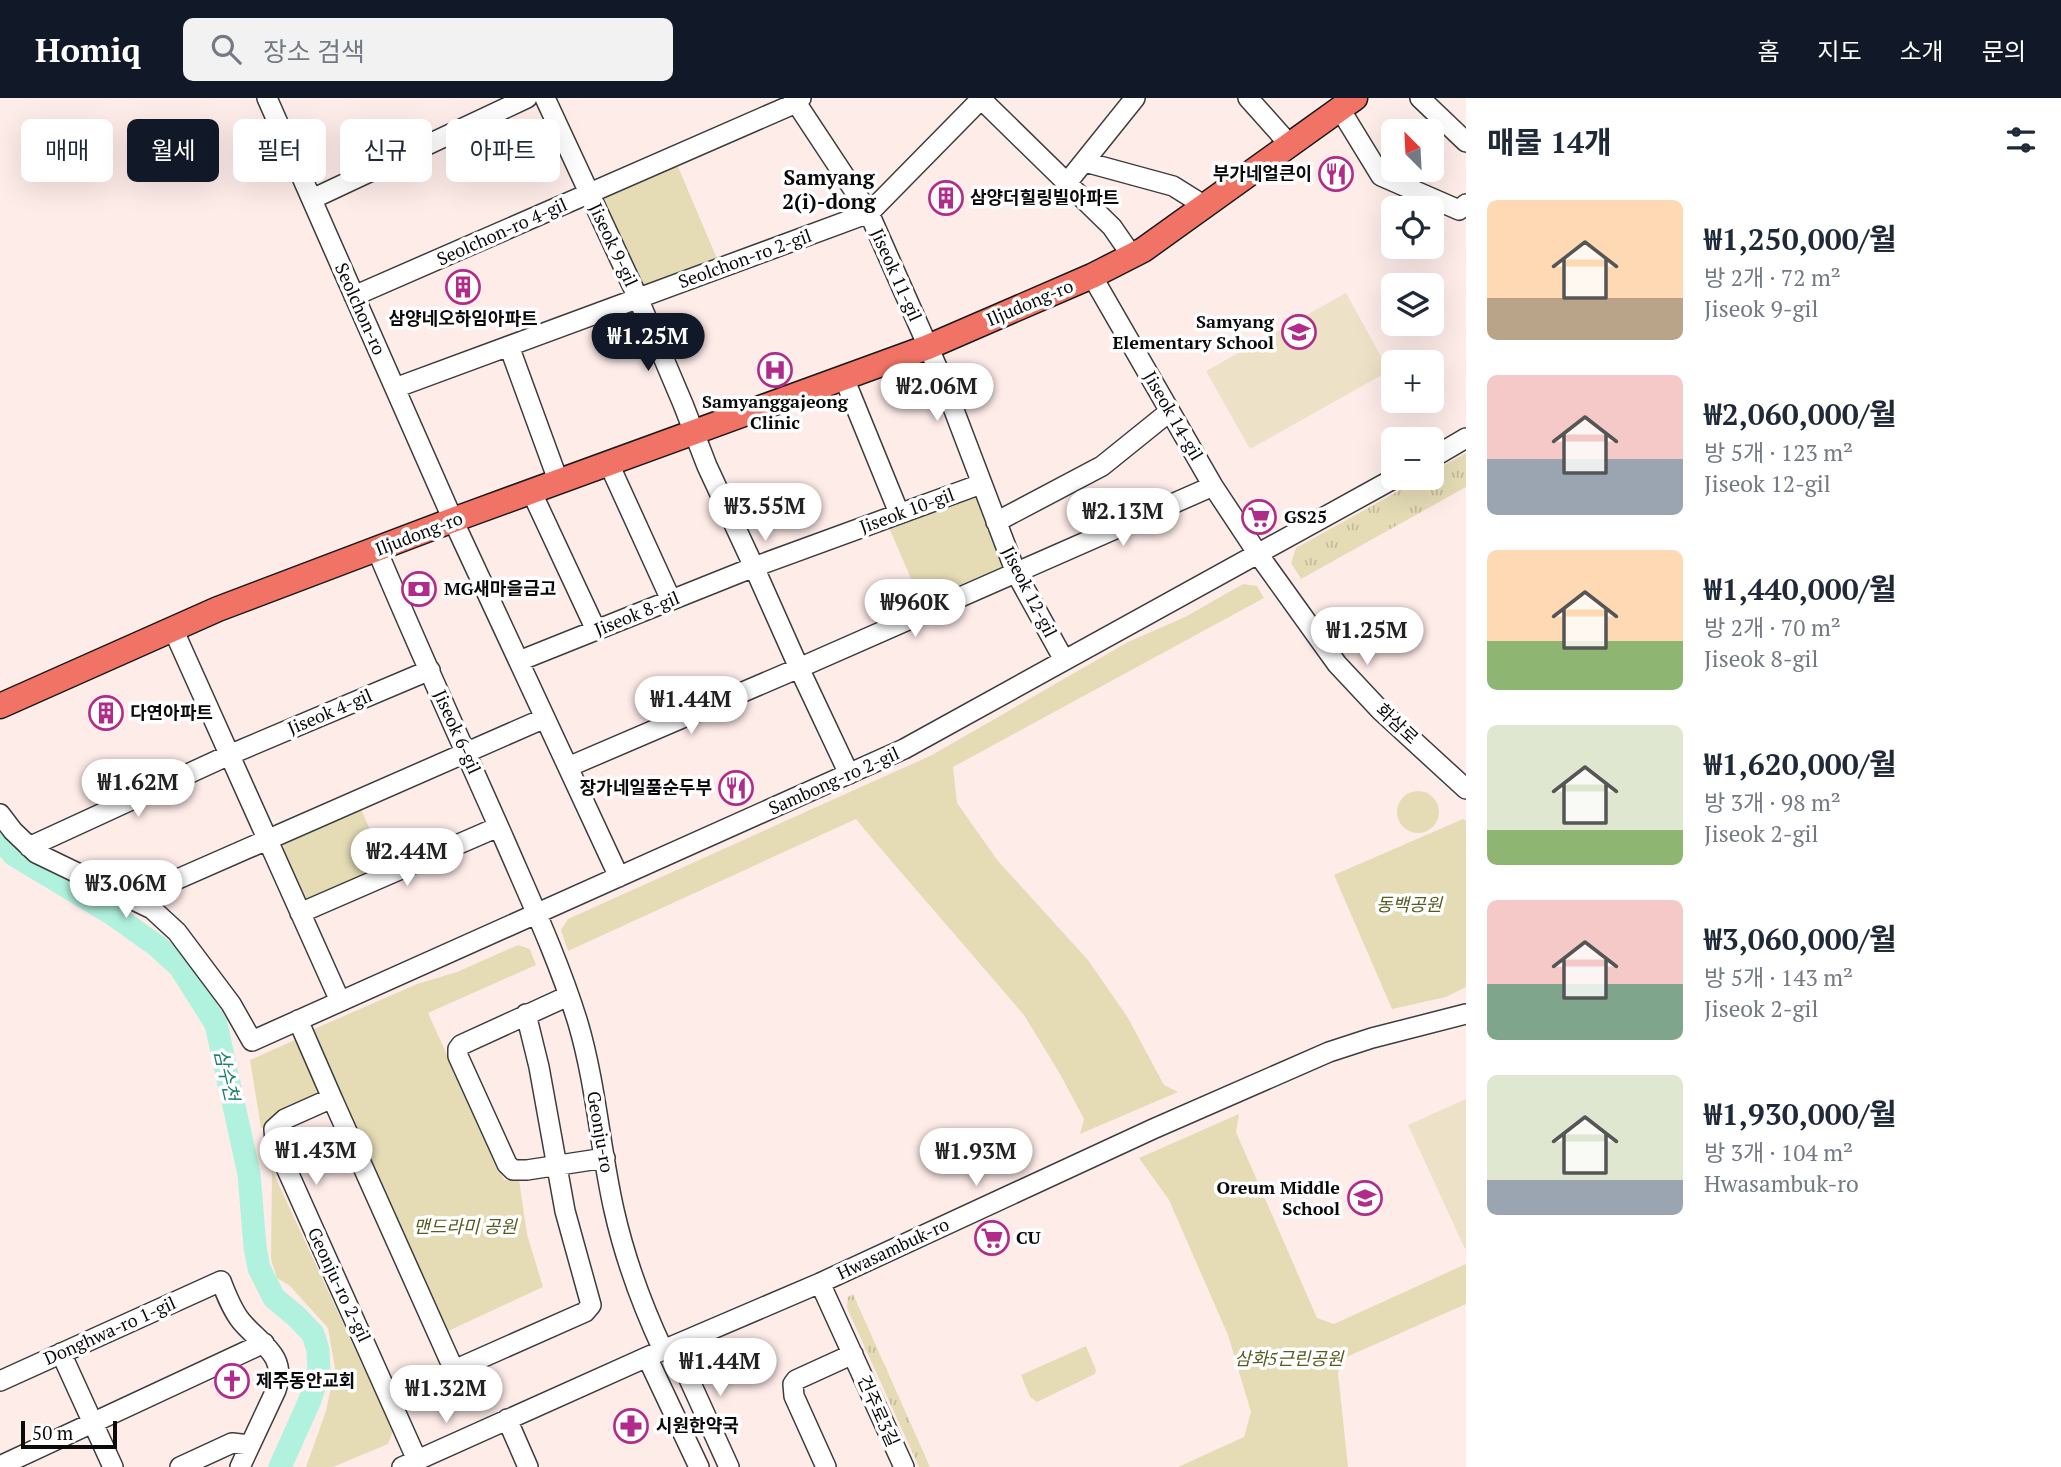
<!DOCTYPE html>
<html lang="ko">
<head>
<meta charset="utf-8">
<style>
	:root { --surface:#fff; --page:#f2f2f3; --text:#1f2937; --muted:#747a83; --accent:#111827 }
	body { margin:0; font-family:"PT Serif","Noto Sans KR",serif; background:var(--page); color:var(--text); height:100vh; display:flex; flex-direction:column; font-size:26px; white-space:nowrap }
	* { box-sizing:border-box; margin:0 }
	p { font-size:23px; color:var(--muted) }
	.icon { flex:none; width:38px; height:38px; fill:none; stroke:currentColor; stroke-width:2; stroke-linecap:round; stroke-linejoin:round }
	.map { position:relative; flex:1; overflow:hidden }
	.panel { display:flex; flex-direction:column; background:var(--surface); width:595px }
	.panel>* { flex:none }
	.hud { position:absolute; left:21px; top:21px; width:665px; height:63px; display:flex; gap:14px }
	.needle { width:46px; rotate:336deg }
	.controls { position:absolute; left:1381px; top:21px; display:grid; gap:14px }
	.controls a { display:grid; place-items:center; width:63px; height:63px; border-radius:10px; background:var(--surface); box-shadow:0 7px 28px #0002; font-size:35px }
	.scale { position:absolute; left:21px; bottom:18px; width:96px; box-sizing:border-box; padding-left:7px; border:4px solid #0a0a0a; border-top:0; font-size:19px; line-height:24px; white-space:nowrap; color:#0a0a0a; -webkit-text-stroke:5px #fff; paint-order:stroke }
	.price { position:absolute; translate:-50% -60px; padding:0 16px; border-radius:24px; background:#fff; color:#222; font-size:23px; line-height:46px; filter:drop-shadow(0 2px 4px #0008) }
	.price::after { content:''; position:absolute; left:50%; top:42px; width:21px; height:16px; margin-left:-10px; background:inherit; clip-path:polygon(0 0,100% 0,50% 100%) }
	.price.current { background:var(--accent); color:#fff }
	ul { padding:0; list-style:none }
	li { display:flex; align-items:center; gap:21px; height:175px; padding:0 21px }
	li span { display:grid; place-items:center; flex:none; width:196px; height:140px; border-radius:10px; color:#555 }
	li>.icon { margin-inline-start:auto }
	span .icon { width:84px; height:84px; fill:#fffc; stroke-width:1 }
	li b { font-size:30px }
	h2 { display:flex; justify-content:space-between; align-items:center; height:84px; padding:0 21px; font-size:30px }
	.tag { padding:0 24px; border-radius:10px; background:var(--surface); box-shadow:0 7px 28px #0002; font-size:24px; line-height:63px }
	.tag.current { background:var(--accent); color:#fff }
	header { display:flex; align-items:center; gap:42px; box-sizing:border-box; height:98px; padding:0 35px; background:var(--accent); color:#fff }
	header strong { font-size:33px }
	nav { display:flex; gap:38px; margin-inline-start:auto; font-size:24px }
	.search { width:490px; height:63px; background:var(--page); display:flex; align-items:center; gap:18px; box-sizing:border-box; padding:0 24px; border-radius:10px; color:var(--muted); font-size:26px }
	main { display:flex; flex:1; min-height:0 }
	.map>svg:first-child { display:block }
	.grass { fill:url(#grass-tufts) }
	.park { fill:#e5dcb6 }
	.pitch { fill:#ede1c7 }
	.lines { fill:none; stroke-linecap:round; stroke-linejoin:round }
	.river { stroke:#b1f2df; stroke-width:23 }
	.minor-casing { stroke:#3d3d3d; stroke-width:22 }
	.major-casing { stroke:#1b1b1b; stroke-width:27 }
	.minor { stroke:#fff; stroke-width:19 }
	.major { stroke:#f17366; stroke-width:24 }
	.labels { text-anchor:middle; stroke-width:7; stroke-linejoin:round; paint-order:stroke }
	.poi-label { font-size:18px; font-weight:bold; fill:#0a0a0a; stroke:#fff; text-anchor:start }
	.street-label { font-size:18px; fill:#0a0a0a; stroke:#fff }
	.park-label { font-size:18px; font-style:italic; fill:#555d20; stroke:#fff }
	.water-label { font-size:19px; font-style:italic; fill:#1a8069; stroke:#fff }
	.quarter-label { font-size:21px; font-weight:bold; fill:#0a0a0a; stroke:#fff }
</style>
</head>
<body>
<header>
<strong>Homiq</strong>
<div class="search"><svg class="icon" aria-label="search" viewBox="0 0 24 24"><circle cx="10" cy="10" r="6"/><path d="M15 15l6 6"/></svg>장소 검색</div>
<nav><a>홈</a><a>지도</a><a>소개</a><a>문의</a></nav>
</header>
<main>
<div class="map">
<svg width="1466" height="1369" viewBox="0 0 1466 1369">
	<defs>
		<pattern id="grass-tufts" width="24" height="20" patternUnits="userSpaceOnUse" patternTransform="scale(1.75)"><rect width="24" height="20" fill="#e5dcb6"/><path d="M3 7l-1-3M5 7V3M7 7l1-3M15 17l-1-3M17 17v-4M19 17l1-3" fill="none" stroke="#c3bb9b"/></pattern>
	</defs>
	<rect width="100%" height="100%" fill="#feece9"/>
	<!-- grass -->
	<path class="grass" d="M 1466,355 L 1466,389 L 1301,481 L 1291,465 L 1296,450 L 1422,380 L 1432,380 L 1432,374 Z
		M 853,1196 L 930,1369 L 919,1369 L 847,1210 L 848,1199 Z"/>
	<!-- park -->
	<path class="park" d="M 676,64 L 718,163 L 649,189 L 639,185 L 603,104 L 605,95 Z
		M 971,395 L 980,403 L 1004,464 L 999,474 L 922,506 L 887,425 Z
		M 1243,486 L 1257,488 L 1264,500 L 953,669 L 957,705 L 998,763 L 1088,862 L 1128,920 L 1164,987 L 1178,994 L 1080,1036 L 1084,1021 L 1060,976 L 1024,917 L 875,744 L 856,721 L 568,853 L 561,832 L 568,821 L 932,657 L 1128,544 L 1185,519 Z
		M1397 714a21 21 0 1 1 42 0a21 21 0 1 1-42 0Z
		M 360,709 L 386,768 L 309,802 L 299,797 L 282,755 L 285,742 Z
		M 1463,721 L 1466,723 L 1466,889 L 1446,899 L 1392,911 L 1334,777 Z
		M 518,847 L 530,851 L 536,867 L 428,915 L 504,1082 L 519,1082 L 527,1136 L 543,1189 L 446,1234 L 312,932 L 417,886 L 457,874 Z
		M 297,941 L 317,989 L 315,998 L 273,1017 L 265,1030 L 261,1030 L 250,962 Z
		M 1239,1016 L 1236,1034 L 1317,1220 L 1334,1226 L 1466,1166 L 1466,1206 L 1342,1261 L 1338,1275 L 1348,1369 L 1178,1369 L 1244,1339 L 1251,1314 L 1228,1237 L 1169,1102 L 1139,1060 Z
		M 272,1072 L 393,1333 L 388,1346 L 333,1369 L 306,1369 L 326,1313 L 335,1270 L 328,1230 L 290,1188 L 277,1180 L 271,1161 Z
		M 1086,1248 L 1096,1272 L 1095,1276 L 1037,1304 L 1030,1299 L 1021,1277 Z"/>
	<!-- pitch -->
	<path class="pitch" d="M 1346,195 L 1389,273 L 1250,351 L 1206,273 Z
		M 1466,1001 L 1466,1150 L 1465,1151 L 1408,1027 Z"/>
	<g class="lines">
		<!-- river -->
		<path class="river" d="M 0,742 L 14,757 L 112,816 L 157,848 L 180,869 L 216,926 L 249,1076 L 255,1149 L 259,1170 L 274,1200 L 296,1218 L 313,1236 L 318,1252 L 319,1273 L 310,1302 L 280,1369"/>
		<!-- minor casing -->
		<g class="minor-casing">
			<path id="minor" d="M 267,0 L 453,422 L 619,779
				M 545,0 L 638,200 L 683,306 L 707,368 L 754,469 L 799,570 L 849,676
				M 793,0 L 869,115 L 941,278 L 1016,475 L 1064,562
				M 980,0 L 1112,129 L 1132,158
				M 1248,0 L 1290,47
				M 1420,0 L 1466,44
				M 1340,11 L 1381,78 L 1459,112 L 1466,106
				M 1085,64 L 1173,88 L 1205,108
				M 1066,86 L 1135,0
				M 312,101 L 527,0
				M 1092,178 L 1213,388 L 1258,456 L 1337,566 L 1381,613 L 1466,691
				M 354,198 L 796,5 L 801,0
				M 509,248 L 559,385
				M 844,280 L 899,415
				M 395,290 L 869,115 L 982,0
				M 1432,360 L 1466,340
				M 609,366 L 671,502
				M 532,395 L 596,532
				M 996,424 L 1102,368 L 1169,314
				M 377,452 C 418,550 462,646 505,743 C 531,803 559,863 578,925 C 596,986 600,1050 614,1112 C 625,1161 642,1207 663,1252
				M 173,531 L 340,903
				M 519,563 L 754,469 L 981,386
				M 568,669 L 799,570 L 1213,388
				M 0,716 L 13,733 L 36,755 L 152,811 L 177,834 L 231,906 L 252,943 L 904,651 L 1395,380
				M 29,749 L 229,657 L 430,572
				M 130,802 L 545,620
				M 300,815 L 498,729
				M 568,898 L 461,947 L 458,951 L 458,958 L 507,1066 L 513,1072 L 527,1072 L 605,1060
				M 298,922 L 332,1000 L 285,1021 L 274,1031 L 275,1045 L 417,1362
				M 332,1000 L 454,1272
				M 820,1185 L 904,1369
				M 674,1248 L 729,1369
				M 61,1255 L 113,1369
				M 647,1259 L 699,1369
				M 0,1283 L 221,1183 C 226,1196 232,1212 241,1223 C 260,1246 288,1257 276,1292 L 240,1369
				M 391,1300 L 585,1214 L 591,1207 L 565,1113 L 539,969 L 526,916
				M 507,1321 L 528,1369
				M 0,1368 L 264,1245
				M 180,1369 L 232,1345 L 250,1347
				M 402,1369 L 647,1259 L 820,1185 L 1153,1031 L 1329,954 L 1372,940 L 1466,916
				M 826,1369 L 794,1298 L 793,1286 L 796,1282 L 853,1256"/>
		</g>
		<!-- major casing -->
		<g class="major-casing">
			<path id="major" d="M 0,608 L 218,511 L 453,422 L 928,249 L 1092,178 L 1143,152 L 1355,0"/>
		</g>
		<!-- minor -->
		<use href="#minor" class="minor"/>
		<!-- major -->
		<use href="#major" class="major"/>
	</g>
	<!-- icons -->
	<defs>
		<g id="restaurant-ring" transform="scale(1.75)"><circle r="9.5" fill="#fff" stroke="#b12b8b" stroke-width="1.5"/><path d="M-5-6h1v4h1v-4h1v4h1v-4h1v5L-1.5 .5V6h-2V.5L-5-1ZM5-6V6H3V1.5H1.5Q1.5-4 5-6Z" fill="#b12b8b"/></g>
		<g id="building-ring" transform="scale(1.75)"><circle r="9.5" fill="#fff" stroke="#b12b8b" stroke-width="1.5"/><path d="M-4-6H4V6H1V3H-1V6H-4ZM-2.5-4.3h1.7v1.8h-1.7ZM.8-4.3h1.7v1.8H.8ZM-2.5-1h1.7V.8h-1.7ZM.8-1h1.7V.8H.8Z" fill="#b12b8b"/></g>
		<g id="school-ring" transform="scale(1.75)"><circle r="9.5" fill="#fff" stroke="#b12b8b" stroke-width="1.5"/><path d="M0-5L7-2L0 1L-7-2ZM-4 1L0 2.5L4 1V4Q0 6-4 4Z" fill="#b12b8b"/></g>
		<g id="hospital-ring" transform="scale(1.75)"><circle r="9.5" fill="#fff" stroke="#b12b8b" stroke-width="1.5"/><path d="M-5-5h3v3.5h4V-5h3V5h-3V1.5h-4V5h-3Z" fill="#b12b8b"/></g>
		<g id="supermarket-ring" transform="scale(1.75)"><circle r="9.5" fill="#fff" stroke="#b12b8b" stroke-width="1.5"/><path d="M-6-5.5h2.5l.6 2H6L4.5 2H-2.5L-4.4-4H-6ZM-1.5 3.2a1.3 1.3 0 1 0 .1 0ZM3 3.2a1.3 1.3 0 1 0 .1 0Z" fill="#b12b8b"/></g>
		<g id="bank-ring" transform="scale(1.75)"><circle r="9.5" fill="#fff" stroke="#b12b8b" stroke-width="1.5"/><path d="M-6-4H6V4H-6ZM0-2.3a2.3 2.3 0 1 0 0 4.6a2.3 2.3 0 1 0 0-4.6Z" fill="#b12b8b"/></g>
		<g id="church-ring" transform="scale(1.75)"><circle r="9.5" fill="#fff" stroke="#b12b8b" stroke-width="1.5"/><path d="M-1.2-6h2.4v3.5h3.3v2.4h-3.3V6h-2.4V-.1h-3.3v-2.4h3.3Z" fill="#b12b8b"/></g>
		<g id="pharmacy-ring" transform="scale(1.75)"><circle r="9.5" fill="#fff" stroke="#b12b8b" stroke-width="1.5"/><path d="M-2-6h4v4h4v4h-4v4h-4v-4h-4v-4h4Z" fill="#b12b8b"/></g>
	</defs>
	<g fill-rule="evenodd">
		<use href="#restaurant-ring" x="1336" y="76"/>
		<use href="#building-ring" x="946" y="100"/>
		<use href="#building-ring" x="463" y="189"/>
		<use href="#school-ring" x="1299" y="234"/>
		<use href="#hospital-ring" x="775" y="272"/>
		<use href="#supermarket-ring" x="1259" y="419"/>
		<use href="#bank-ring" x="419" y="491"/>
		<use href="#building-ring" x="106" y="615"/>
		<use href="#restaurant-ring" x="736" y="690"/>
		<use href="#school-ring" x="1365" y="1100"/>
		<use href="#supermarket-ring" x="992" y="1140"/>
		<use href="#church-ring" x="232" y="1283"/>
		<use href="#pharmacy-ring" x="631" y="1328"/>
	</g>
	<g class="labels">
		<!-- poi labels -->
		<g class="poi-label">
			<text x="1312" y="82" text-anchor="end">부가네얼큰이</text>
			<text x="970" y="106">삼양더힐링빌아파트</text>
			<text x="463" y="227" text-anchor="middle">삼양네오하임아파트</text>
			<text x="1274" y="230" text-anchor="end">Samyang<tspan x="1274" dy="21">Elementary School</tspan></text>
			<text x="775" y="310" text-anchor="middle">Samyanggajeong<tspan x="775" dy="21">Clinic</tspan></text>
			<text x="1284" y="425">GS25</text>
			<text x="444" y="497">MG새마을금고</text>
			<text x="130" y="621">다연아파트</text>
			<text x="712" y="696" text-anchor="end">장가네일품순두부</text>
			<text x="1340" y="1096" text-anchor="end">Oreum Middle<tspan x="1340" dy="21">School</tspan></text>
			<text x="1016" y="1146">CU</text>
			<text x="256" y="1289">제주동안교회</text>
			<text x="656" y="1334">시원한약국</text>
		</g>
		<!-- street labels -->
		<g class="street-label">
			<text transform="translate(502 134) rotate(-24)" y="6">Seolchon-ro 4-gil</text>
			<text transform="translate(613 147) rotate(65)" y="6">Jiseok 9-gil</text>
			<text transform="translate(745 161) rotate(-20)" y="6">Seolchon-ro 2-gil</text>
			<text transform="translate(896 177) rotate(66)" y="6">Jiseok 11-gil</text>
			<text transform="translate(1030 205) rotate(-23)" y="6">Iljudong-ro</text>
			<text transform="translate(360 211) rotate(66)" y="6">Seolchon-ro</text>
			<text transform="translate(1173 318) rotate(60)" y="6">Jiseok 14-gil</text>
			<text transform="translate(907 413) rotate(-20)" y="6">Jiseok 10-gil</text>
			<text transform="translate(419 436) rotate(-21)" y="6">Iljudong-ro</text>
			<text transform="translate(1029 494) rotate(63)" y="6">Jiseok 12-gil</text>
			<text transform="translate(637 516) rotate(-22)" y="6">Jiseok 8-gil</text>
			<text transform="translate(330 614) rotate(-23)" y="6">Jiseok 4-gil</text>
			<text transform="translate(1397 626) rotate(43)" y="6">화삼로</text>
			<text transform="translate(457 634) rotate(66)" y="6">Jiseok 6-gil</text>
			<text transform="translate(834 683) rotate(-24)" y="6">Sambong-ro 2-gil</text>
			<text transform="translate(600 1034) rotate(80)" y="6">Geonju-ro</text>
			<text transform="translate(893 1151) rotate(-25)" y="6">Hwasambuk-ro</text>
			<text transform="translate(339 1187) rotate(65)" y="6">Geonju-ro 2-gil</text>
			<text transform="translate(110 1233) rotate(-24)" y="6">Donghwa-ro 1-gil</text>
			<text transform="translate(878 1313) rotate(66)" y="6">건주로3길</text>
		</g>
		<!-- park labels -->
		<g class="park-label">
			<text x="1409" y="813">동백공원</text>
			<text x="465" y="1135">맨드라미 공원</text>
			<text x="1289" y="1267">삼화5근린공원</text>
		</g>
		<!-- water labels -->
		<g class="water-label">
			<text transform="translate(227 977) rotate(77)" y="7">삼수천</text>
		</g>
		<!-- quarter labels -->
		<g class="quarter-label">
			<text x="829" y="87">Samyang<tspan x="829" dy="24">2(i)-dong</tspan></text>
		</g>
	</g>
</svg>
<div class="controls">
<a><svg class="needle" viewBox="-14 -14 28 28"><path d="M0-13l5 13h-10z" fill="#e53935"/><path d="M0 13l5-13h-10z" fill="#747a83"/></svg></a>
<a><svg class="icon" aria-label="locate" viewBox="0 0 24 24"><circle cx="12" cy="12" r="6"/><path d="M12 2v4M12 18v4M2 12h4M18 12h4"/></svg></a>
<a><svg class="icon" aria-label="layers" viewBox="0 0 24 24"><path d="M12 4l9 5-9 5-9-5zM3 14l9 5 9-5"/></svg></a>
<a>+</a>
<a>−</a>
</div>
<div class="scale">50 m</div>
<b class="price current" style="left:648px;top:275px">₩1.25M</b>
<b class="price" style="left:937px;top:325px">₩2.06M</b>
<b class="price" style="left:765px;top:445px">₩3.55M</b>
<b class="price" style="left:1123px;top:450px">₩2.13M</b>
<b class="price" style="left:915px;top:541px">₩960K</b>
<b class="price" style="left:1367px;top:569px">₩1.25M</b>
<b class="price" style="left:691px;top:638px">₩1.44M</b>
<b class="price" style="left:138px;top:721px">₩1.62M</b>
<b class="price" style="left:407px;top:790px">₩2.44M</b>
<b class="price" style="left:126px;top:822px">₩3.06M</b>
<b class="price" style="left:316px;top:1089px">₩1.43M</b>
<b class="price" style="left:976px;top:1090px">₩1.93M</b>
<b class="price" style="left:720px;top:1300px">₩1.44M</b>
<b class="price" style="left:446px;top:1327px">₩1.32M</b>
<div class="hud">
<a class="tag">매매</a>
<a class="tag current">월세</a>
<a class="tag">필터</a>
<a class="tag">신규</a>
<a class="tag">아파트</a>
</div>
</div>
<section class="panel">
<h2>매물 14개<svg class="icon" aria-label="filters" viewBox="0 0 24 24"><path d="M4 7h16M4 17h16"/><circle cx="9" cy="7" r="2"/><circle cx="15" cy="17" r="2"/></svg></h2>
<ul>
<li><span style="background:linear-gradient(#ffd9b3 70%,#b9a48a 0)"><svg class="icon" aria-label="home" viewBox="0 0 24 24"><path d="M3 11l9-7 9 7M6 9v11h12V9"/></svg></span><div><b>₩1,250,000/월</b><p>방 2개 · 72 m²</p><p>Jiseok 9-gil</p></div></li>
<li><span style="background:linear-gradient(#f6c9c9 60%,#9aa5b1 0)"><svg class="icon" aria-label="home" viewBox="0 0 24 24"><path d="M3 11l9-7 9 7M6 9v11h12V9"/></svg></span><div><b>₩2,060,000/월</b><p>방 5개 · 123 m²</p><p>Jiseok 12-gil</p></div></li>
<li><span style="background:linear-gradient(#ffd9b3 65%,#8fb573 0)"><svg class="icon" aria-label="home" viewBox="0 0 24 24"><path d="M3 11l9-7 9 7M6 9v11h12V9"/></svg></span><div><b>₩1,440,000/월</b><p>방 2개 · 70 m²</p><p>Jiseok 8-gil</p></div></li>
<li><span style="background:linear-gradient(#dfe7d0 75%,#8fb573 0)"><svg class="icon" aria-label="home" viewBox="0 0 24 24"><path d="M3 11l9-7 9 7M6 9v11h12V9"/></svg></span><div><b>₩1,620,000/월</b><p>방 3개 · 98 m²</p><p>Jiseok 2-gil</p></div></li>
<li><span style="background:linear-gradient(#f6c9c9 60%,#7fa58c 0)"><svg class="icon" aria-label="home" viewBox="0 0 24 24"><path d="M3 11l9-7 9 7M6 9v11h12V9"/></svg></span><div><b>₩3,060,000/월</b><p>방 5개 · 143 m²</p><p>Jiseok 2-gil</p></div></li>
<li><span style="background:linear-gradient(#dfe7d0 75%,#9aa5b1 0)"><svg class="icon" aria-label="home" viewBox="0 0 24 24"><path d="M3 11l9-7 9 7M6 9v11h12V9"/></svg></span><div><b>₩1,930,000/월</b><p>방 3개 · 104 m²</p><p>Hwasambuk-ro</p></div></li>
</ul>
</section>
</main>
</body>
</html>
